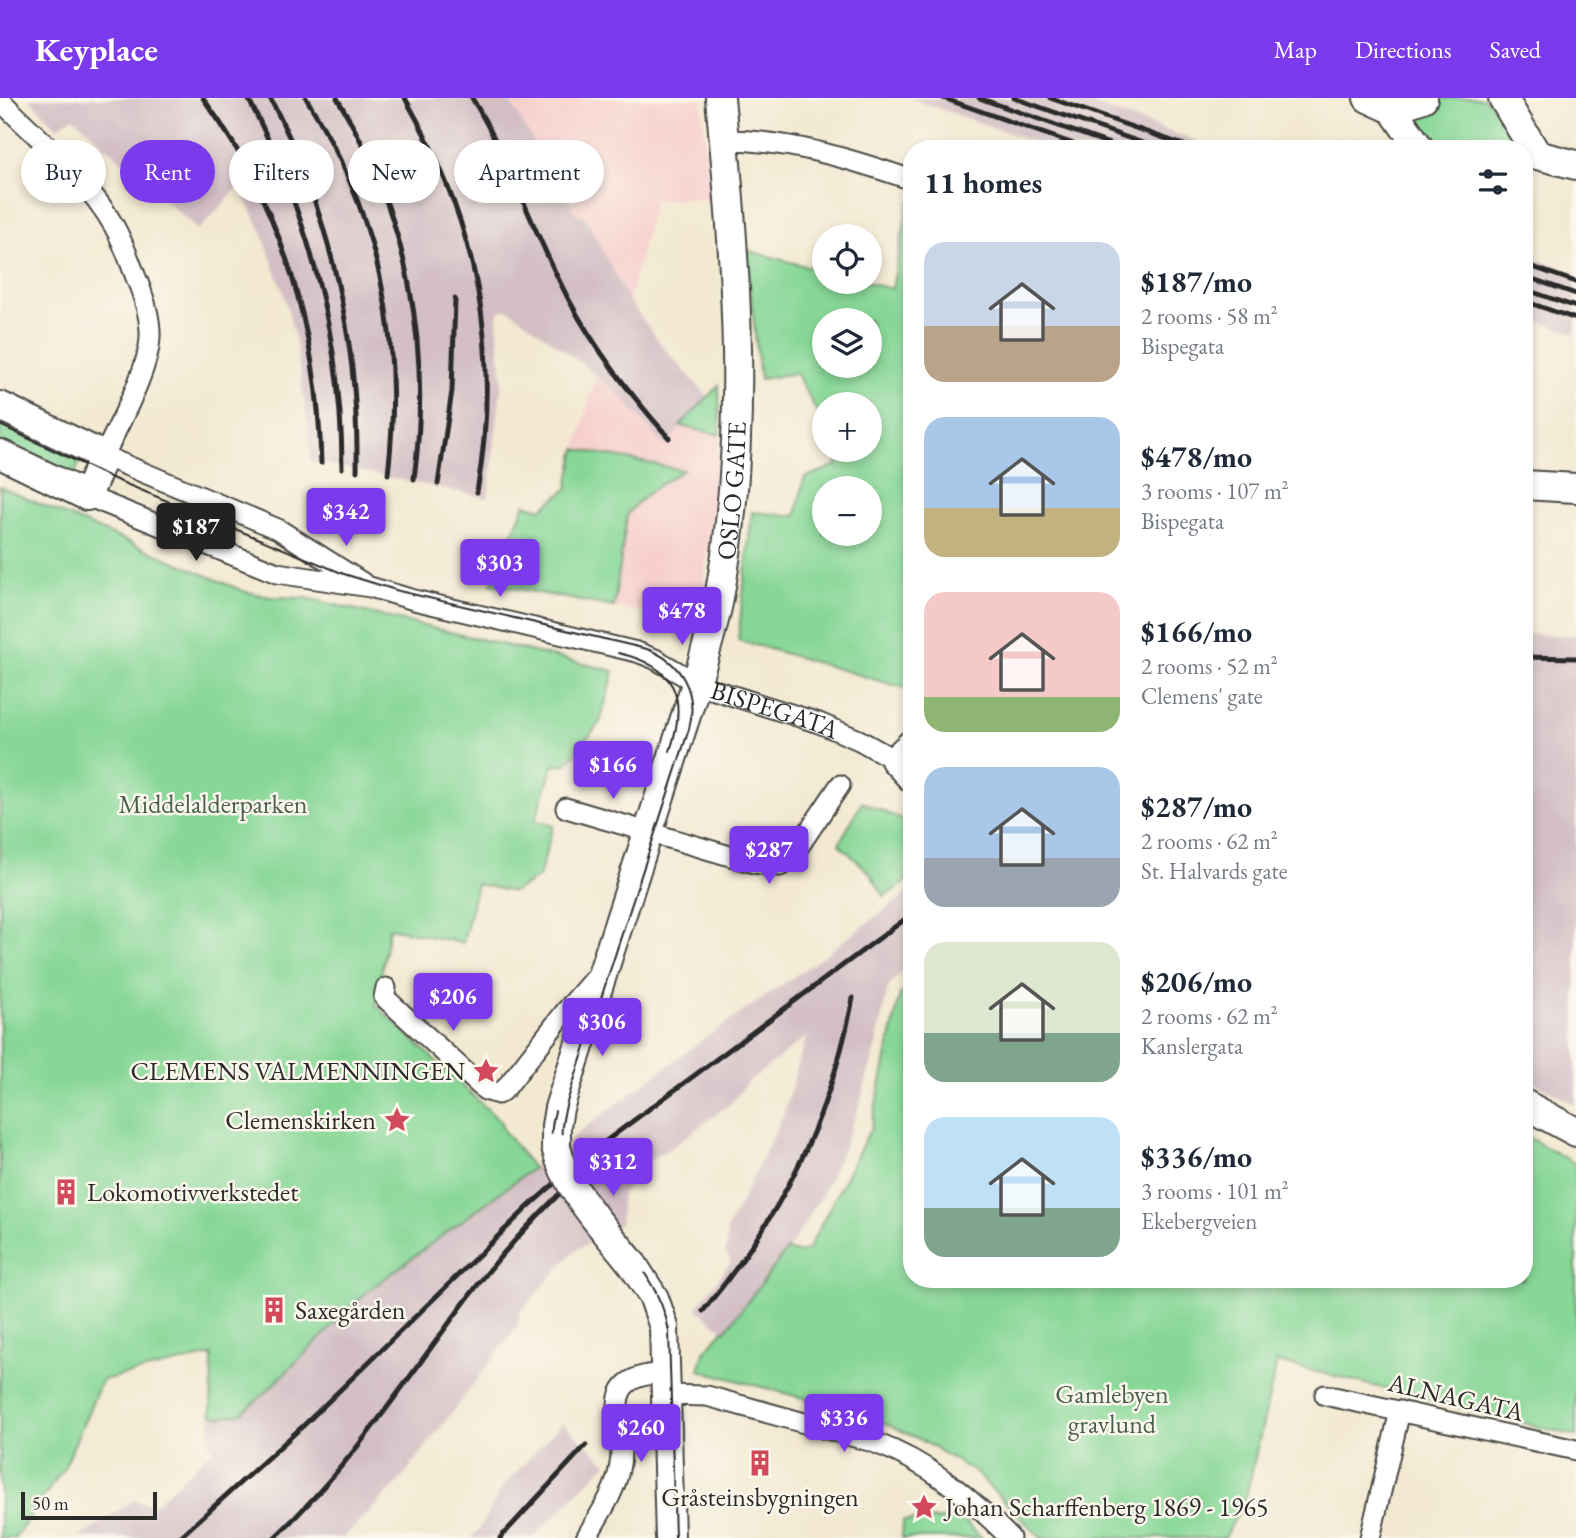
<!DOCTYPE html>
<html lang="en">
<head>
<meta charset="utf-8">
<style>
	:root { --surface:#fff; --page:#f6f6f7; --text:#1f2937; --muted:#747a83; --accent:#7c3aed }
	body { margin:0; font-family:"EB Garamond",serif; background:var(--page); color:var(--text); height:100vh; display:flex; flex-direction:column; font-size:26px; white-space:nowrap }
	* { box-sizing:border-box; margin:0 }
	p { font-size:23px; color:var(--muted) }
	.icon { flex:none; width:38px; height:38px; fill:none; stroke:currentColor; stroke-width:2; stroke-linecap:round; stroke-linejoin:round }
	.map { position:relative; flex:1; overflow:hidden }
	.side { position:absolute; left:903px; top:42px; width:630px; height:1148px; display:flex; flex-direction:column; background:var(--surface); border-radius:28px; box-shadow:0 4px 10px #0003 }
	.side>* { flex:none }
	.top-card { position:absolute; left:21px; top:42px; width:665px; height:63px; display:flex; gap:14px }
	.buttons { position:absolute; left:812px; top:126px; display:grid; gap:14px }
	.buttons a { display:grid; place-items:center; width:70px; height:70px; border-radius:50%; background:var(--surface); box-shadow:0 4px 10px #0003; font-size:35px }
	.scale { position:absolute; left:21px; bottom:18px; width:136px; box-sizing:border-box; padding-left:7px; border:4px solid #2b2b2b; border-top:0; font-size:19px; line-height:24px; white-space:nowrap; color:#2b2b2b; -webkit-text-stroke:5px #fbf7ec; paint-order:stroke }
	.price { position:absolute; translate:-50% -60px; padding:0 16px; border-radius:7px; background:var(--accent); color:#fff; font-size:23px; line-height:46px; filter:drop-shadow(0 2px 4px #0008) }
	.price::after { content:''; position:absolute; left:50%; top:42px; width:21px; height:16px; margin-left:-10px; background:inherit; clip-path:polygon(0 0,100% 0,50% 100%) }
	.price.active { background:#222; color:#fff }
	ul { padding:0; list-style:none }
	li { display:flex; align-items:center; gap:21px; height:175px; padding:0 21px }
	li span { display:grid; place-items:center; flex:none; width:196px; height:140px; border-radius:21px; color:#555 }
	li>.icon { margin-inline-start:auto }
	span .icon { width:84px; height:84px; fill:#fffc; stroke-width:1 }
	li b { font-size:30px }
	h2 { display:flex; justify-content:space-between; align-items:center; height:84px; padding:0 21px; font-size:30px }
	.chip { padding:0 24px; border-radius:32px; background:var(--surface); box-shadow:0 4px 10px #0003; font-size:24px; line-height:63px }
	.chip.active { background:var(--accent); color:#fff }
	header { display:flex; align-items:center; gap:42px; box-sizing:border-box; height:98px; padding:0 35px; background:var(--accent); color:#fff }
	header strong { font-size:33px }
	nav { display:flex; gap:38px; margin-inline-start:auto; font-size:24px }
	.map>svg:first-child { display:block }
	.built { fill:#f7d0ce }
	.industrial { fill:#d2bec4 }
	.green { fill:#87d797; stroke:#598161; stroke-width:2; fill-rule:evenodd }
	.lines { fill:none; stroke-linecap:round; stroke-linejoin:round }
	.street-casing { stroke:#494844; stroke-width:23 }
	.secondary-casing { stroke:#494844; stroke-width:32 }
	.street { stroke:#fff; stroke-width:19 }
	.secondary { stroke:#fff; stroke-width:28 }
	.tram { stroke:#2b2b2b; stroke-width:2 }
	.rail { stroke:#2b2b2b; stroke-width:5 }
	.secondary-bridge-casing { stroke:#494844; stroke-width:32; stroke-linecap:butt }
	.secondary-bridge { stroke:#fff; stroke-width:28 }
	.labels { text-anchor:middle; stroke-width:5; stroke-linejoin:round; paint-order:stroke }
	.street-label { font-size:26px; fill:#2b2b2b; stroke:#fbf7ec }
	.park-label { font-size:26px; fill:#475f4b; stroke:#fbf7ec }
	.poi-label { font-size:26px; fill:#2b2b2b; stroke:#fbf7ec; text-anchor:start }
</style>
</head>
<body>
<header>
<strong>Keyplace</strong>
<nav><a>Map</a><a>Directions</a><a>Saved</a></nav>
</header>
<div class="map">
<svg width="1576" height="1440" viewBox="0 0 1576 1440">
	<rect width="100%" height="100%" fill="#fbf7ec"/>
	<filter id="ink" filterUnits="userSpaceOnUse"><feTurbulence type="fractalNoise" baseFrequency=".0143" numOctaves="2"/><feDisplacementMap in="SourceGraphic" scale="14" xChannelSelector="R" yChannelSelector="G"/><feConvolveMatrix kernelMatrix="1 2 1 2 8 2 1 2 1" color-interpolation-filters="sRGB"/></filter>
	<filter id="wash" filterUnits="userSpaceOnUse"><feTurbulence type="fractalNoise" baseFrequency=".00686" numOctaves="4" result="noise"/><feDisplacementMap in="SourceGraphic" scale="28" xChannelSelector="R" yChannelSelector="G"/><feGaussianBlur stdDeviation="1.57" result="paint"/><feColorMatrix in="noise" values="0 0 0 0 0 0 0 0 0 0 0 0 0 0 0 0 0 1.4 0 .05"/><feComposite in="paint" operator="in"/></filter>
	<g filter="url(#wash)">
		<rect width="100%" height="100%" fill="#f3e9d1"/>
		<!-- built -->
		<path class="built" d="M 508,0 L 701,0 L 711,104 L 696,100 L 654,102 L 629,203 L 585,119 L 576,114 Z
			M 596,278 L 622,299 L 664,348 L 680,328 L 720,337 L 700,525 L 491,486 L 525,406 L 541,411 L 568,391 L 576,351 Z"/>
		<!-- industrial -->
		<path class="industrial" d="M 29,0 L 508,0 L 575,114 L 585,119 L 629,203 L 665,251 L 708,299 L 664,348 L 622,299 L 581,265 L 510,212 L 502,212 L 497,217 L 497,221 L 502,283 L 488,400 L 311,363 L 308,326 L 295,240 L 284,197 L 262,135 L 240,88 L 198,132 L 73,19 L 57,30 Z
			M 909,0 L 1075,0 L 1219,51 L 1055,51 Z
			M 1524,157 L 1576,175 L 1576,236 L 1524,218 Z
			M 1524,536 L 1576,537 L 1576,1007 L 1524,979 Z
			M 912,791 L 912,865 L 901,873 L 888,890 L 875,952 L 859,1008 L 842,1053 L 821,1098 L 792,1146 L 725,1234 L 696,1210 L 731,1164 L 726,1155 L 727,1132 L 783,1018 L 806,939 L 747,985 L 731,1005 L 674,1048 L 651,1061 L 622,1096 L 620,1126 L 573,1154 L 520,1214 L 518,1228 L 399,1384 L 343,1440 L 79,1440 L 134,1402 L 153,1408 L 214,1351 L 208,1345 L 211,1316 L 221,1319 L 263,1297 L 369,1192 L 705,940 L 814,865 Z
			M 562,1325 L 607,1365 L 533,1440 L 470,1440 L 478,1433 L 502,1390 Z"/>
		<!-- green -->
		<path class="green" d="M 1441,0 L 1483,0 C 1498,9 1506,30 1514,45 L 1514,51 L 1429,51 L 1410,26 L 1418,7 Z
			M 909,103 L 912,104 L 912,590 L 901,589 L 738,542 L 752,414 L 796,418 L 804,380 L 837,367 L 838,352 L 870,352 L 870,306 L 824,306 L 823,325 L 796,275 L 760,281 L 746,152 L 824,173 L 824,184 L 866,184 L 892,191 ZM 824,222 L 870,222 L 870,268 L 824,268 ZM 824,390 L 870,390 L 870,436 L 824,436 Z
			M 719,287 L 720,337 L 680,328 Z
			M 0,314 L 84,355 L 72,381 L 0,345 Z
			M 576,351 L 683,372 C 663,385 641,397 627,417 L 614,509 L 491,486 L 525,406 L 541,411 L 567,391 Z
			M 0,389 L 243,493 L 270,499 L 306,500 L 614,573 L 600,624 L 567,666 L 553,668 L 535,722 L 553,728 L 539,779 L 513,794 L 477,786 L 463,845 L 389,830 L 376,907 L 500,1023 L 504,1033 L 533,1070 L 369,1192 L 263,1297 L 242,1315 L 221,1319 L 211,1316 L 212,1257 L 102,1282 L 64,1370 L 15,1440 L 0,1440 Z
			M 862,704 L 912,726 L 912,767 L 904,786 L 884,798 L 869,774 L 839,746 Z
			M 912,890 L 912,1181 L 1524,1181 L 1524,1037 L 1576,1066 L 1576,1338 L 1277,1264 L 1246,1399 L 1225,1440 L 1041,1440 L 976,1375 L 921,1342 L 881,1324 L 825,1306 L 699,1272 L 704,1254 L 723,1232 L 725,1233 L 787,1152 L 798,1155 L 808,1152 L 871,1030 L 900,896 Z
			M 961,1420 L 982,1440 L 902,1440 L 903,1423 Z"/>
	</g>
	<g filter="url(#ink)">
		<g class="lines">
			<!-- street casing -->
			<g class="street-casing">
				<g id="street">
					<path d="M 0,2 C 39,42 86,79 114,128 C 123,144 129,161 135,177 C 143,196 151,219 150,239 C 149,272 118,327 104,358 L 278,431 L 363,485"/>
					<path d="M 724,42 C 789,42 851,61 912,82"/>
					<path id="s1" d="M 87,398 L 277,475 L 370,489 L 414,502 L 637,554 L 655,561 L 702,588 L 819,625 L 859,642 L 895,662"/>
					<path d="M 566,710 L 754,765 L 780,768 L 789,763 L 840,687"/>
					<path d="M 386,890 L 384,899 L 485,992 L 498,996 L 505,991 L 565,914 L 599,875"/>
					<path d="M 666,1297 L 707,1298 L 873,1344 C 930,1365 968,1398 1010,1440"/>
					<path d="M 1325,1297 L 1576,1352"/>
					<path d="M 586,1440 C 598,1418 614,1397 619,1372 C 630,1325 590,1278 665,1275"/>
					<path d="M 1370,1440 L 1400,1313"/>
				</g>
			</g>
			<!-- secondary casing -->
			<g class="secondary-casing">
				<g id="secondary">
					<path d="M 1368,0 L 1392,11"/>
					<path d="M 1503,0 L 1537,57"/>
					<path d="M 1392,11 L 1420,51"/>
					<path d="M 1392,11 L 1423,0"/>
					<path d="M 1537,57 L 1576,67"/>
					<path d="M 0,308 L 104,358 L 87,398 L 0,356"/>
					<path d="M 1524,387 L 1576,390"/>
					<path d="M 912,646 L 895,662 L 912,680"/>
					<path d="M 1524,1006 L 1576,1034"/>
					<path id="s2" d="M 556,1049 L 556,1028 L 559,1010 L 691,602 C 701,570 711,538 718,505 C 750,337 736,168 720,0"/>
					<path d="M 633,1167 L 654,1200 L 664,1229 L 670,1440"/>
				</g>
			</g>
			<!-- street -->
			<use href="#street" class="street"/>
			<!-- secondary -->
			<use href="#secondary" class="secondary"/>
			<!-- tram -->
			<path class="tram" d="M 0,327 L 114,381 L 344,476 L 399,493 L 647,551 C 682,564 698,595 689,631 L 567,1004 C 563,1018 560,1032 562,1047 C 565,1071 580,1090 594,1109 C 623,1147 661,1185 669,1233 L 675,1440
				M 618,555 C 676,568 688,599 670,653
				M 555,1013 C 547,1044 553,1069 572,1095"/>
			<!-- rail -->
			<path class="rail" d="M 203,0 C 282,107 318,234 321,365
				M 248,0 C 308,116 342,239 342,370
				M 270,0 C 330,113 359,245 357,373
				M 306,0 C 379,116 404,240 388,376
				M 337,0 C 407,115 432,248 414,381
				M 405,0 C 477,126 502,250 477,394
				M 472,0 C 511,64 534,136 569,202 C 596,253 631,297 669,340
				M 943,0 L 1088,51
				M 979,0 L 1124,51
				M 1014,0 L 1160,51
				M 1050,0 L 1195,51
				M 1524,166 L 1576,184
				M 1524,178 L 1576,196
				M 1524,191 L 1576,209
				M 1524,203 L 1576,221
				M 438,386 L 452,293 L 455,201
				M 1524,559 L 1576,560
				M 703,1213 C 783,1116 829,1023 853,900
				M 179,1440 L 303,1328 L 529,1108 L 583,1060 L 912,816
				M 274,1440 C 359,1361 416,1265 487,1175 C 516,1139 548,1106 582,1074
				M 500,1440 L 586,1347"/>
			<!-- secondary-bridge casing -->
			<g class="secondary-bridge-casing">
				<path id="secondary-bridge" d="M 556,1049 C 566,1092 606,1132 633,1167"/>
			</g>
			<!-- secondary-bridge -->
			<use href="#secondary-bridge" class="secondary-bridge"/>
		</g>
	</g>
	<!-- icons -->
	<defs>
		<g id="sight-bare" transform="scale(2.1)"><path d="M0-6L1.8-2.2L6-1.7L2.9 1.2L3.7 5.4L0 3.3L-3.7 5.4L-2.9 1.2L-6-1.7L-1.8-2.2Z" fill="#d1495b" stroke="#fbf7ec" stroke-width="2.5" paint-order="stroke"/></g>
		<g id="building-bare" transform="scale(2.1)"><path d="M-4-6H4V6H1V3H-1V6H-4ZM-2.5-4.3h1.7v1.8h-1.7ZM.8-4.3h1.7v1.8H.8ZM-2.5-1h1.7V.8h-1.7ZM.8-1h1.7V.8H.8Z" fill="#d1495b" stroke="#fbf7ec" stroke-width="2.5" paint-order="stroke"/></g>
	</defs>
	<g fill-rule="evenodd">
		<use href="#sight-bare" x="486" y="973"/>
		<use href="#sight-bare" x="397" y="1022"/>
		<use href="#building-bare" x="66" y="1094"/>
		<use href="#building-bare" x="274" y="1212"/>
		<use href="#building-bare" x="760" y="1365"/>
		<use href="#sight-bare" x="924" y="1409"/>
	</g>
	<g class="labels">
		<!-- street labels -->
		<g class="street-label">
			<text dy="9" stroke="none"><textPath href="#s2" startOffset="682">OSLO GATE</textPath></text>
			<text dy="9" stroke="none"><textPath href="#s1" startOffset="724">BISPEGATA</textPath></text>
			<text transform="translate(1456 1299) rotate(13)" y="9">ALNAGATA</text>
		</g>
		<!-- park labels -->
		<g class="park-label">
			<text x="213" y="715">Middelalderparken</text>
			<text x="1112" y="1305">Gamlebyen<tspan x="1112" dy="30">gravlund</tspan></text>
		</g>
		<!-- poi labels -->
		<g class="poi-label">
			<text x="465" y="982" text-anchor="end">CLEMENS VALMENNINGEN</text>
			<text x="376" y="1031" text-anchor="end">Clemenskirken</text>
			<text x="87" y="1103">Lokomotivverkstedet</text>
			<text x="295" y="1221">Saxegården</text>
			<text x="760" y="1408" text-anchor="middle">Gråsteinsbygningen</text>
			<text x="945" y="1418">Johan Scharffenberg 1869 - 1965</text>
		</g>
	</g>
</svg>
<div class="buttons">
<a><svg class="icon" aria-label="locate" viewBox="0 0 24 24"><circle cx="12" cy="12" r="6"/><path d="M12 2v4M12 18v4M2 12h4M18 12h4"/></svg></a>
<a><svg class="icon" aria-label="layers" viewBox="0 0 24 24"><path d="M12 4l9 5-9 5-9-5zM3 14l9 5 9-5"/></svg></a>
<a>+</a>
<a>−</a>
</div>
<div class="scale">50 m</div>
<b class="price" style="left:346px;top:450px">$342</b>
<b class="price active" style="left:196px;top:465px">$187</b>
<b class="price" style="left:500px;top:501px">$303</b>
<b class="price" style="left:682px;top:549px">$478</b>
<b class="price" style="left:613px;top:703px">$166</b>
<b class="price" style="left:769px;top:788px">$287</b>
<b class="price" style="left:453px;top:935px">$206</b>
<b class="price" style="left:602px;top:960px">$306</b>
<b class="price" style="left:613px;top:1100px">$312</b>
<b class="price" style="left:844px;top:1356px">$336</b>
<b class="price" style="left:641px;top:1366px">$260</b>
<div class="top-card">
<a class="chip">Buy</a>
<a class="chip active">Rent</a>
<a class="chip">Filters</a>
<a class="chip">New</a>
<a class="chip">Apartment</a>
</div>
<section class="side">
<h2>11 homes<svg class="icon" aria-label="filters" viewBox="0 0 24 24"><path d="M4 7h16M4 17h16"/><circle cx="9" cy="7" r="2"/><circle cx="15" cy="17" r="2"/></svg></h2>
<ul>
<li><span style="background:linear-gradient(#c9d6e8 60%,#b9a48a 0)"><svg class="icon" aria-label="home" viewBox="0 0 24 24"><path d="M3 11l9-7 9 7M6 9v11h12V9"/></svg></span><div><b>$187/mo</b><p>2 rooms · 58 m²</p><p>Bispegata</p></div></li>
<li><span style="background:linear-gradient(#a9c7e8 65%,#c2b280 0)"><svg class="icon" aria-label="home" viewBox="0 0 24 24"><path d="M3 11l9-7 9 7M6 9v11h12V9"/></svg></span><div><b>$478/mo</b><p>3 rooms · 107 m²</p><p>Bispegata</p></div></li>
<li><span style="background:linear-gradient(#f6c9c9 75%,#8fb573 0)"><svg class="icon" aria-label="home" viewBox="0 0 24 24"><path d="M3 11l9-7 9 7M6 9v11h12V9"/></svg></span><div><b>$166/mo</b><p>2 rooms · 52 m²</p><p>Clemens' gate</p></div></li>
<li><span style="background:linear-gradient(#a9c7e8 65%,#9aa5b1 0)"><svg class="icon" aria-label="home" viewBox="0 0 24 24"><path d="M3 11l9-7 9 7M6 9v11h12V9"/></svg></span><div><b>$287/mo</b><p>2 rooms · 62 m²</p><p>St. Halvards gate</p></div></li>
<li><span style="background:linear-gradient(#dfe7d0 65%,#7fa58c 0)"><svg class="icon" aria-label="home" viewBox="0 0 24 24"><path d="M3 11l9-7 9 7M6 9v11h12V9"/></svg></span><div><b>$206/mo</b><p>2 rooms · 62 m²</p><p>Kanslergata</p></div></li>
<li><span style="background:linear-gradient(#bfe0f5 65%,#7fa58c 0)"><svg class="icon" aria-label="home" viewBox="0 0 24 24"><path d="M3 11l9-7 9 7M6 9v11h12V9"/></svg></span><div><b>$336/mo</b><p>3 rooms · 101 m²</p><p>Ekebergveien</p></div></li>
</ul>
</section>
</div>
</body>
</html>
